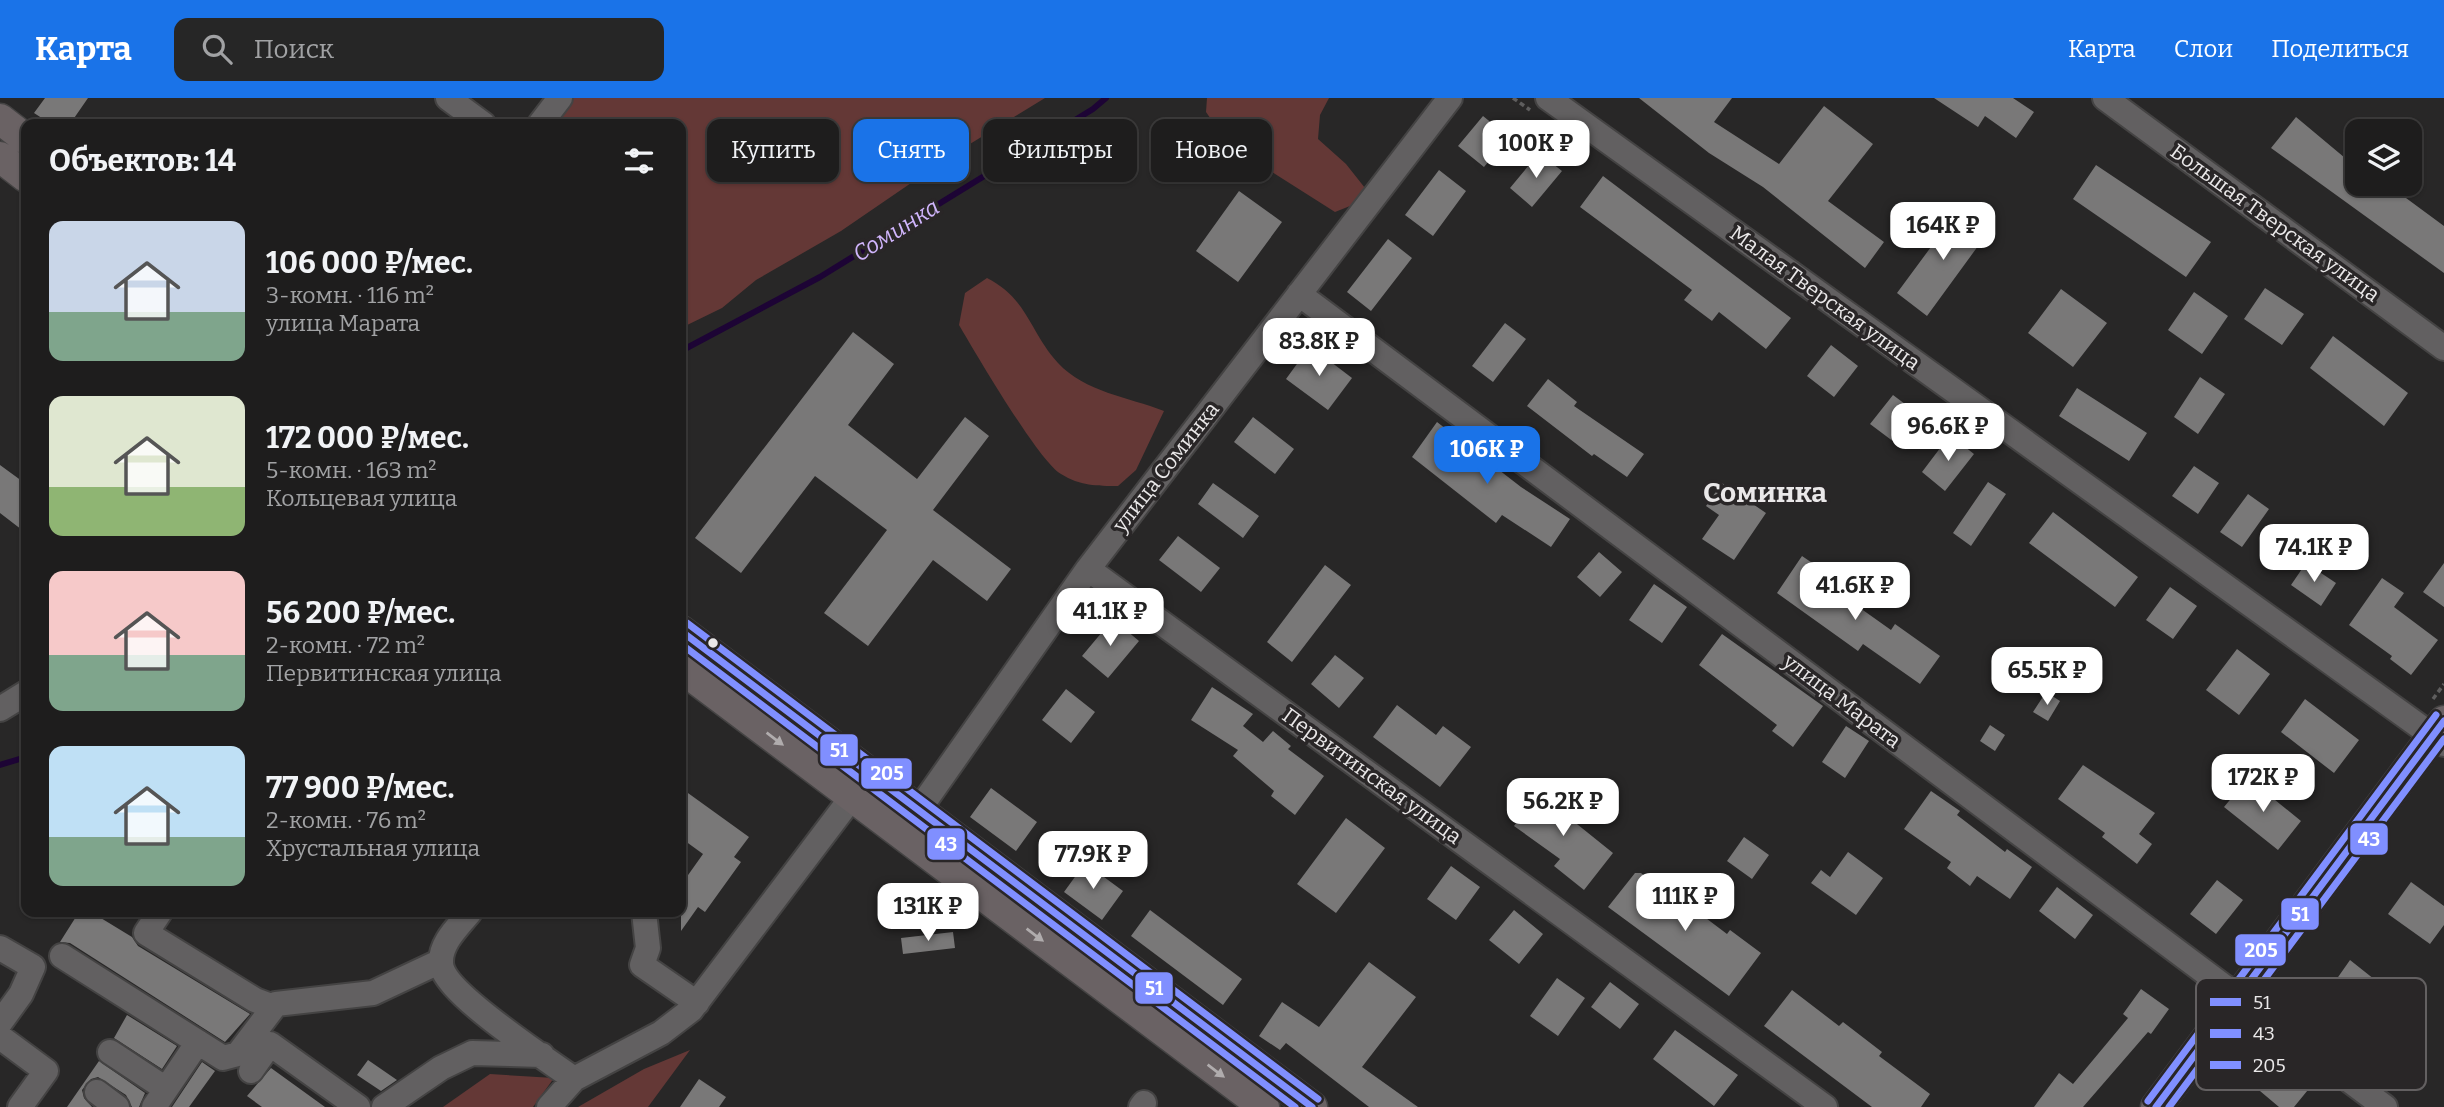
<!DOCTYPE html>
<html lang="ru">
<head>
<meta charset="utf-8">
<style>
	:root { --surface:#1e1d1d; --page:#262626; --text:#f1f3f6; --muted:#a1a2a4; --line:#3c3b3b; --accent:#1a73e8 }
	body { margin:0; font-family:Bitter,serif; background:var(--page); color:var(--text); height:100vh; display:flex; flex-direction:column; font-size:26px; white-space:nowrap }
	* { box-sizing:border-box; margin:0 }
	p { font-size:23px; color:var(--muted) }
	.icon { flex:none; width:38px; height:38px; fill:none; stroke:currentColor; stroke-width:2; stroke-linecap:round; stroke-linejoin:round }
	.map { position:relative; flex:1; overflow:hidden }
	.panel { position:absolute; left:21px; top:21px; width:665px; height:798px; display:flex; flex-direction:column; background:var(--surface); border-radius:14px; box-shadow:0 2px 5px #0004,0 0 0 2px var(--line) }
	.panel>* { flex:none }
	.guide { position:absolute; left:707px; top:21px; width:665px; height:63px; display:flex; gap:14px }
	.controls { position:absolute; left:2345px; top:21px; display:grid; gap:14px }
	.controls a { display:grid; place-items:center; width:77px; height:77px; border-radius:14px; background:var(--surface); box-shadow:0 2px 5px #0004,0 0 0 2px var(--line); font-size:35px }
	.price { position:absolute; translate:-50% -60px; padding:0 16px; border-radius:14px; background:#fff; color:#222; font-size:23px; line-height:46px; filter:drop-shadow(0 2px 4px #0008) }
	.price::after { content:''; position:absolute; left:50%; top:42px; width:21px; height:16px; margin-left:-10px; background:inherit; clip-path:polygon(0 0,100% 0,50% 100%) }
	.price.active { background:var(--accent); color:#fff }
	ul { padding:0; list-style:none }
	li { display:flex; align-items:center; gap:21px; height:175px; padding:0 28px }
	li span { display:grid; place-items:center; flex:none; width:196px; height:140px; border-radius:14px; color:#555 }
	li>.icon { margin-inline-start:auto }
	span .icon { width:84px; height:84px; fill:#fffc; stroke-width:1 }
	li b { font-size:30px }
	h2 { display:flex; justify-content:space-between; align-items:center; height:84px; padding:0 28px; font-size:30px }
	.pill { padding:0 24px; border-radius:14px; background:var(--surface); box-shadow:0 2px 5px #0004,0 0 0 2px var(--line); font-size:24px; line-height:63px }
	.pill.active { background:var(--accent); color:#fff }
	header { display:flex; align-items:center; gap:42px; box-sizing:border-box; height:98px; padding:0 35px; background:var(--accent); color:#fff }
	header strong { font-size:33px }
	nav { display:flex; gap:38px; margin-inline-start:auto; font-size:24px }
	.search { width:490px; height:63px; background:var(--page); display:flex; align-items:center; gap:18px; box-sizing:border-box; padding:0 24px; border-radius:14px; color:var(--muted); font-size:26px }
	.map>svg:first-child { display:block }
	.green { fill:#643836 }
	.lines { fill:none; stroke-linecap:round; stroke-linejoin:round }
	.stream { stroke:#1d0435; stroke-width:6 }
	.building { fill:#797878 }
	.minor-casing { stroke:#444343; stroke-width:28 }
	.major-casing { stroke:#444343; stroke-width:33 }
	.path { stroke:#5f5e5e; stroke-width:3.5; stroke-dasharray:5 3.5; stroke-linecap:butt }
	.minor { stroke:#626061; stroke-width:24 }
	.major { stroke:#6a6264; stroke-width:30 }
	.bus-1-casing { stroke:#292627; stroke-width:12 }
	.bus-2-casing { stroke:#292627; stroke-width:12 }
	.bus-3-casing { stroke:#292627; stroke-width:12 }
	.bus-1 { stroke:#808fff; stroke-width:7 }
	.bus-2 { stroke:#808fff; stroke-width:7 }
	.bus-3 { stroke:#808fff; stroke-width:7 }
	.oneway { fill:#b0acad }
	.bus-dot { fill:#eae8e9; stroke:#292627; stroke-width:2.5 }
	.labels { text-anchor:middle; stroke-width:7; stroke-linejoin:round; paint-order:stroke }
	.street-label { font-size:21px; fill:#eae8e9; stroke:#292627 }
	.water-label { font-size:23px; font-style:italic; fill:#d0b5fc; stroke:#292627 }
	.district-label { font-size:28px; font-weight:bold; fill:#eae8e9; stroke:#292627 }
	.key { fill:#292627; stroke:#636061; stroke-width:2 }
	.key-label { font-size:19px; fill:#eae8e9 }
	.line-badge { stroke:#292627; stroke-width:2.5 }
	.badge-label { font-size:19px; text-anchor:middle; font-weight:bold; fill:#fff }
</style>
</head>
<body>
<header>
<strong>Карта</strong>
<div class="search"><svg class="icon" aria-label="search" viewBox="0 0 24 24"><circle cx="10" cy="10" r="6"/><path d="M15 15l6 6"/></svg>Поиск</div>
<nav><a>Карта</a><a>Слои</a><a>Поделиться</a></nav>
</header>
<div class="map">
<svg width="2444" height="1009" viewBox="0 0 2444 1009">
	<rect width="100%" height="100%" fill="#282727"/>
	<!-- green -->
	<path class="green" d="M 569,0 L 1045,0 L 952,57 L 841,133 L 756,182 L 722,210 L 681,230 L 681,26 L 550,26 Z
		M 1207,0 L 1329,0 L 1320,17 L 1318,41 L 1346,66 L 1365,90 L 1355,106 L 1335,114 L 1228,46 L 1206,14 Z
		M 987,180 C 1028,201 1029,233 1058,265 C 1085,294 1128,299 1164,313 L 1136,372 L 1118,388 C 1097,388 1080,388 1061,376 C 1039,364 975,254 959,227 L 965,195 Z
		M 690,952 L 648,1009 L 578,1009 L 644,971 Z
		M 490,976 L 554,980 L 533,1009 L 443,1009 Z"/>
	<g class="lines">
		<!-- stream -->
		<path class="stream" d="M 681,253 L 820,179 L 1093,11 L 1106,0
			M 0,667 L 26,659"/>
	</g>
	<!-- building -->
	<path class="building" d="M 45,0 L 88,0 L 70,26 L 51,26 L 34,15 Z
		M 1639,0 L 1732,0 L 1714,24 L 1779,66 L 1824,8 L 1873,46 L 1828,103 L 1884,144 L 1865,170 L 1763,89 L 1709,55 Z
		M 1934,0 L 2013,0 L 2034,14 L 2016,40 L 1985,18 L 1978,29 Z
		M 1483,18 L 1509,39 L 1484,69 L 1458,48 Z
		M 2296,19 L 2357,70 L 2357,86 L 2387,86 L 2444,128 L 2444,175 L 2271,50 Z
		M 1539,55 L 1562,73 L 1532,109 L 1510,90 Z
		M 2096,67 L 2211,144 L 2186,179 L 2073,101 Z
		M 1439,72 L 1466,93 L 1433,138 L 1405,117 Z
		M 1603,78 L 1791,220 L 1766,251 L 1719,214 L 1712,223 L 1684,202 L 1692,192 L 1580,109 Z
		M 1239,93 L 1282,124 L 1238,184 L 1196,153 Z
		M 1959,111 L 1989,133 L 1927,218 L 1897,195 Z
		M 1388,141 L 1412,160 L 1371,213 L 1347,194 Z
		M 2265,190 L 2304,216 L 2282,247 L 2244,221 Z
		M 2061,191 L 2107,225 L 2073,269 L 2028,235 Z
		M 2194,194 L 2228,218 L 2202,256 L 2168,232 Z
		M 1505,225 L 1526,241 L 1493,284 L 1472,268 Z
		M 853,234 L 894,266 L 848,327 L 917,381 L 965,319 L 989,338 L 933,412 L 1011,471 L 987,503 L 933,462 L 868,548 L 824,515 L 887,432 L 815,378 L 741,475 L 695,440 Z
		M 2333,238 L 2408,295 L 2384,328 L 2310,270 Z
		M 1831,247 L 1858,268 L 1834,299 L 1807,278 Z
		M 1310,248 L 1352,280 L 1328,312 L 1286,281 Z
		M 2200,279 L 2225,296 L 2198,336 L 2174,319 Z
		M 1548,281 L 1577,304 L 1574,308 L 1644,356 L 1627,379 L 1594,356 L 1592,358 L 1527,308 Z
		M 2077,290 L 2147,335 L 2129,363 L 2059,318 Z
		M 1893,297 L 1921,318 L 1898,347 L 1870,326 Z
		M 1253,319 L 1294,351 L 1275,376 L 1234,344 Z
		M 1437,324 L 1521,389 L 1570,421 L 1551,449 L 1502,417 L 1496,425 L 1412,359 Z
		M 1950,337 L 1974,356 L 1945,393 L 1922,374 Z
		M 0,367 L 26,386 L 26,435 L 0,415 Z
		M 2194,368 L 2219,385 L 2198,416 L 2172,398 Z
		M 1988,384 L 2006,396 L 1971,448 L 1953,435 Z
		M 1213,385 L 1259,418 L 1243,440 L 1198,406 Z
		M 1722,385 L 1766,415 L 1734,462 L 1702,441 L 1719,417 L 1706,408 Z
		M 2248,396 L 2269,411 L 2242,449 L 2220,434 Z
		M 2053,414 L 2138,479 L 2115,509 L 2029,445 Z
		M 1178,438 L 1220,470 L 1201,494 L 1159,462 Z
		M 1599,454 L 1622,474 L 1600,499 L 1577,479 Z
		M 1802,458 L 1827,475 L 1822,483 L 1891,532 L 1895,526 L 1940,558 L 1920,586 L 1863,546 L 1858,553 L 1777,495 Z
		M 2306,465 L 2336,485 L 2321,508 L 2291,487 Z
		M 2444,465 L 2444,509 L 2423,494 Z
		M 1325,467 L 1351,487 L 1292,564 L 1267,544 Z
		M 2382,480 L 2404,495 L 2394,509 L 2438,542 L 2411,577 L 2390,561 L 2392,558 L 2349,527 Z
		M 1654,486 L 1687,509 L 1662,545 L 1629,522 Z
		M 2170,489 L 2197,508 L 2173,541 L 2146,522 Z
		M 1113,521 L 1139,543 L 1108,580 L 1082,558 Z
		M 1722,536 L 1823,608 L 1793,649 L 1772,633 L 1777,627 L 1699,567 Z
		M 2237,551 L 2270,576 L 2239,617 L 2206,592 Z
		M 1335,557 L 1364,580 L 1339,610 L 1311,586 Z
		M 1212,589 L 1253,616 L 1243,628 L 1263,644 L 1273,633 L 1291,648 L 1288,651 L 1324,678 L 1295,717 L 1271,698 L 1274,693 L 1233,658 L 1238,652 L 1191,622 Z
		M 1066,591 L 1095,614 L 1071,645 L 1042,622 Z
		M 2046,594 L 2060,603 L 2048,623 L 2033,614 Z
		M 2305,601 L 2359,642 L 2334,675 L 2281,634 Z
		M 1397,607 L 1436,637 L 1443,628 L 1471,649 L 1440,689 L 1373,639 Z
		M 1990,627 L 2005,637 L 1995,653 L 1980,643 Z
		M 1846,628 L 1869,643 L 1845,680 L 1822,664 Z
		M 2083,667 L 2155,715 L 2139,736 L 2152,746 L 2137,766 L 2102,739 L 2105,735 L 2058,701 Z
		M 2248,680 L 2301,723 L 2278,752 L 2224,709 Z
		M 1544,687 L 1569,705 L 1562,714 L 1613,755 L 1584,792 L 1554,768 L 1560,761 L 1514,728 Z
		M 681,690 L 749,739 L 734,759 L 741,764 L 705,814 L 698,809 L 681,833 L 681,787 L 703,756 L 681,740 Z
		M 991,690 L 1037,724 L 1016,753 L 970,719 Z
		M 1931,693 L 1960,713 L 1957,717 L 2005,754 L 2007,751 L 2032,769 L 2010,801 L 1977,778 L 1970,788 L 1947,770 L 1951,764 L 1904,731 Z
		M 1346,720 L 1385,750 L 1336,815 L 1297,786 Z
		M 1744,739 L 1769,757 L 1752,781 L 1727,763 Z
		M 1848,754 L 1883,780 L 1856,817 L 1811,785 L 1821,772 L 1830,779 Z
		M 1085,765 L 1123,793 L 1102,822 L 1064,794 Z
		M 1451,768 L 1480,789 L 1456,822 L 1427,801 Z
		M 1635,775 L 1641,775 L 1679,805 L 1682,802 L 1727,836 L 1730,832 L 1761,855 L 1729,898 L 1608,809 Z
		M 2217,782 L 2243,802 L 2216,836 L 2190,816 Z
		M 2411,784 L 2444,808 L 2444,827 L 2430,846 L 2388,816 Z
		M 2057,789 L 2093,817 L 2075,841 L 2039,813 Z
		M 1150,812 L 1242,881 L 1223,907 L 1131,838 Z
		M 1514,812 L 1543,836 L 1519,866 L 1489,842 Z
		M 79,814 L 91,814 L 132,839 L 138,848 L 250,916 L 225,944 L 70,845 L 60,844 Z
		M 953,834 L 955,850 L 903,856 L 901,840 Z
		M 2350,862 L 2418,916 L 2394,950 L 2322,902 Z
		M 1369,864 L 1416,899 L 1362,969 L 1418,1009 L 1369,1009 L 1286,945 L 1280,952 L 1259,938 L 1282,904 L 1319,929 Z
		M 1557,880 L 1585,900 L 1558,938 L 1530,918 Z
		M 1610,884 L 1639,906 L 1620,931 L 1591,909 Z
		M 2141,891 L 2169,911 L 2151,936 L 2148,934 L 2083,1009 L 2034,1009 L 2059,975 L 2073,986 L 2128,920 L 2123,916 Z
		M 1792,892 L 1839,928 L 1843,924 L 1882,954 L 1879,958 L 1930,996 L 1921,1009 L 1872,1009 L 1764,928 Z
		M 127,917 L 177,948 L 162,971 L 114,940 Z
		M 1675,932 L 1738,977 L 1714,1008 L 1653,961 Z
		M 368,962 L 397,982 L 381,993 L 357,977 Z
		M 99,963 L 145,995 L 139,1009 L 132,1009 L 126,997 L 98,979 L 91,981 L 82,992 L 84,1000 L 92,1009 L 67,1009 Z
		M 202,964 L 215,973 L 189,1009 L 172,1009 Z
		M 2284,964 L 2312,987 L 2294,1009 L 2279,1009 L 2260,993 Z
		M 271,970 L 325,1009 L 262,1009 L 247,998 Z
		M 699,981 L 726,999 L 719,1009 L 680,1009 Z"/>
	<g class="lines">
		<!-- minor casing -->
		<g class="minor-casing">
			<path id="minor" d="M 448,0 L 483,26
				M 1548,0 L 2444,646
				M 2105,0 L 2444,250
				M 540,26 L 560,0
				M 1299,196 L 2385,1009
				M 1088,471 L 1825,1009
				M 0,611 L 26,595
				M 918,713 L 1088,471 L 1450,0
				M 160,814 L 146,835 L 255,902 L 271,908
				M 470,814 C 458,829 440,845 441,865 C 442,894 548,962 574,981
				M 644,814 L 648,850 L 642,867 L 697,905
				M 0,850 L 33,869 L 21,896 L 0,925
				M 62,858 L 223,960 L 238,956 L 276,906 L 373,895 L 441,863
				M 0,939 L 46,973 L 20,1009
				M 110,954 L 166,991
				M 251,973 L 270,946 L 358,1009
				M 97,994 L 117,1009
				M 154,1009 L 198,944
				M 384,1009 L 441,970 L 472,955 L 542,957
				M 549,1009 L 574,981 L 661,935 L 691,912 L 852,699
				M 1141,1009 L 1144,1005"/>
		</g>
		<!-- major casing -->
		<g class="major-casing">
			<path id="major" d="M 0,21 L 26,41
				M 0,59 L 26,79
				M 681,533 L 1312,1009
				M 681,570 L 1264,1009
				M 2156,1009 L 2444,623"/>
		</g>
		<!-- path -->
		<path class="path" d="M 1513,0 L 1530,12
			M 2433,601 L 2444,586"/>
		<!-- minor -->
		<use href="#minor" class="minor"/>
		<!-- major -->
		<use href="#major" class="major"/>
		<!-- bus-1 casing -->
		<g class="bus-1-casing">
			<path id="bus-1" d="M 681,533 L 1312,1009
				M 2156,1009 L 2444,623"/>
		</g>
		<!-- bus-2 casing -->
		<g class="bus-2-casing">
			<path id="bus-2" d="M 681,546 L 1295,1009
				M 2169,1009 L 2444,641"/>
		</g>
		<!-- bus-3 casing -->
		<g class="bus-3-casing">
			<path id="bus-3" d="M 687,525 L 1318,1001
				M 2148,1003 L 2436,617"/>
		</g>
		<!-- bus-1 -->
		<use href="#bus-1" class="bus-1"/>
		<!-- bus-2 -->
		<use href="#bus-2" class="bus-2"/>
		<!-- bus-3 -->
		<use href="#bus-3" class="bus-3"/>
	</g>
	<!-- one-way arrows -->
	<defs><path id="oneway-solid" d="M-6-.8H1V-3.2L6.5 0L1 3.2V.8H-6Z" transform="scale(1.75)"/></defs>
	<g class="oneway">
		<use href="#oneway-solid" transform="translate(775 641) rotate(37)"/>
		<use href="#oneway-solid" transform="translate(1035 837) rotate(37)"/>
		<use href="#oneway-solid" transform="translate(1216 973) rotate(37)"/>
	</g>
	<!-- markers -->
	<circle class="bus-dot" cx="713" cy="545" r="6"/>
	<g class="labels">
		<!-- street labels -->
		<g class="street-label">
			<text transform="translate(2275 125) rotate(36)" y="7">Большая Тверская улица</text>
			<text transform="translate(1825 200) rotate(36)" y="7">Малая Тверская улица</text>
			<text transform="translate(1166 369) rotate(-52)" y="7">улица Соминка</text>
			<text transform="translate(1842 603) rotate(37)" y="7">улица Марата</text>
			<text transform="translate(1372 678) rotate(36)" y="7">Первитинская улица</text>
		</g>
		<!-- water labels -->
		<g class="water-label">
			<text transform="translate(896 132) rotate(-32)" y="8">Соминка</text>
		</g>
		<!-- district labels -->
		<g class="district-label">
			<text x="1765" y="404">Соминка</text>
		</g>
	</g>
	<!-- legend -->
	<rect x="2196" y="880" width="230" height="112" rx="10" class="key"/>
	<rect x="2210" y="900" width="31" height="8" fill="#808fff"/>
	<rect x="2210" y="931" width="31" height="9" fill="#808fff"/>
	<rect x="2210" y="963" width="31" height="8" fill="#808fff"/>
	<g class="key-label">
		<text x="2253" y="911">51</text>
		<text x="2253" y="942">43</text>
		<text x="2253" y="974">205</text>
	</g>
	<g class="line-badge">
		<rect x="819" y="635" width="40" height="34" rx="7" fill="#808fff"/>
		<rect x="860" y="659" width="53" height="33" rx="7" fill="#808fff"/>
		<rect x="2349" y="724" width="40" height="34" rx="7" fill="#808fff"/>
		<rect x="926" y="729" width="40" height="34" rx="7" fill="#808fff"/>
		<rect x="2280" y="799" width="40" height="34" rx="7" fill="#808fff"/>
		<rect x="2234" y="835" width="53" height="34" rx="7" fill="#808fff"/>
		<rect x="1134" y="873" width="40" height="34" rx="7" fill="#808fff"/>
	</g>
	<g class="badge-label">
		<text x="839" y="659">51</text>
		<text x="887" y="682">205</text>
		<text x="2369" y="748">43</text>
		<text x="946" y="753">43</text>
		<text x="2300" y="823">51</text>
		<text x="2261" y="859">205</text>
		<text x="1154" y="897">51</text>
	</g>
</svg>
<div class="controls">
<a><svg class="icon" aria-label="layers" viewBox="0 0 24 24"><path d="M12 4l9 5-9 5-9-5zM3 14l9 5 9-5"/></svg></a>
</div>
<b class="price" style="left:1536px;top:82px">100K ₽</b>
<b class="price" style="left:1943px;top:164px">164K ₽</b>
<b class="price" style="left:1319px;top:280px">83.8K ₽</b>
<b class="price" style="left:1948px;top:365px">96.6K ₽</b>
<b class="price active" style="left:1487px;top:388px">106K ₽</b>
<b class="price" style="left:2314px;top:486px">74.1K ₽</b>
<b class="price" style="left:1855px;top:524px">41.6K ₽</b>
<b class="price" style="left:1110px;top:550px">41.1K ₽</b>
<b class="price" style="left:2047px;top:609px">65.5K ₽</b>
<b class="price" style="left:2263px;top:716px">172K ₽</b>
<b class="price" style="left:1563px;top:740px">56.2K ₽</b>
<b class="price" style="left:1093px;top:793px">77.9K ₽</b>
<b class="price" style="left:1685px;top:835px">111K ₽</b>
<b class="price" style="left:928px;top:845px">131K ₽</b>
<div class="guide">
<a class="pill">Купить</a>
<a class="pill active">Снять</a>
<a class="pill">Фильтры</a>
<a class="pill">Новое</a>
</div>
<section class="panel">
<h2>Объектов: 14<svg class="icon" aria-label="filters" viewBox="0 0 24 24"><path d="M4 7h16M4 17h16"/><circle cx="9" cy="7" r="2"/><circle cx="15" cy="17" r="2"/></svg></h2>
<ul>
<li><span style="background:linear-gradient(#c9d6e8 65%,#7fa58c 0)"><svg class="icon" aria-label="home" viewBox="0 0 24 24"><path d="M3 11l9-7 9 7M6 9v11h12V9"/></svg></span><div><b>106 000 ₽/мес.</b><p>3-комн. · 116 m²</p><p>улица Марата</p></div></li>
<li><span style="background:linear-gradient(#dfe7d0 65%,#8fb573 0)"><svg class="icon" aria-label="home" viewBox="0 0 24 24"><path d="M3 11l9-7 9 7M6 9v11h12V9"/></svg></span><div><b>172 000 ₽/мес.</b><p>5-комн. · 163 m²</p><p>Кольцевая улица</p></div></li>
<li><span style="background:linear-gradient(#f6c9c9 60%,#7fa58c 0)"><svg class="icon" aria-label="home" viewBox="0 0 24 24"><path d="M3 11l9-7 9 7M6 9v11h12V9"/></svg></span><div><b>56 200 ₽/мес.</b><p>2-комн. · 72 m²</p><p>Первитинская улица</p></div></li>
<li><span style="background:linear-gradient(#bfe0f5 65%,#7fa58c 0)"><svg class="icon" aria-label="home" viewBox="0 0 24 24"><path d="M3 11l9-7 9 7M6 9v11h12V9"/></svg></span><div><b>77 900 ₽/мес.</b><p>2-комн. · 76 m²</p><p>Хрустальная улица</p></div></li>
</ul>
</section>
</div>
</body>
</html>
